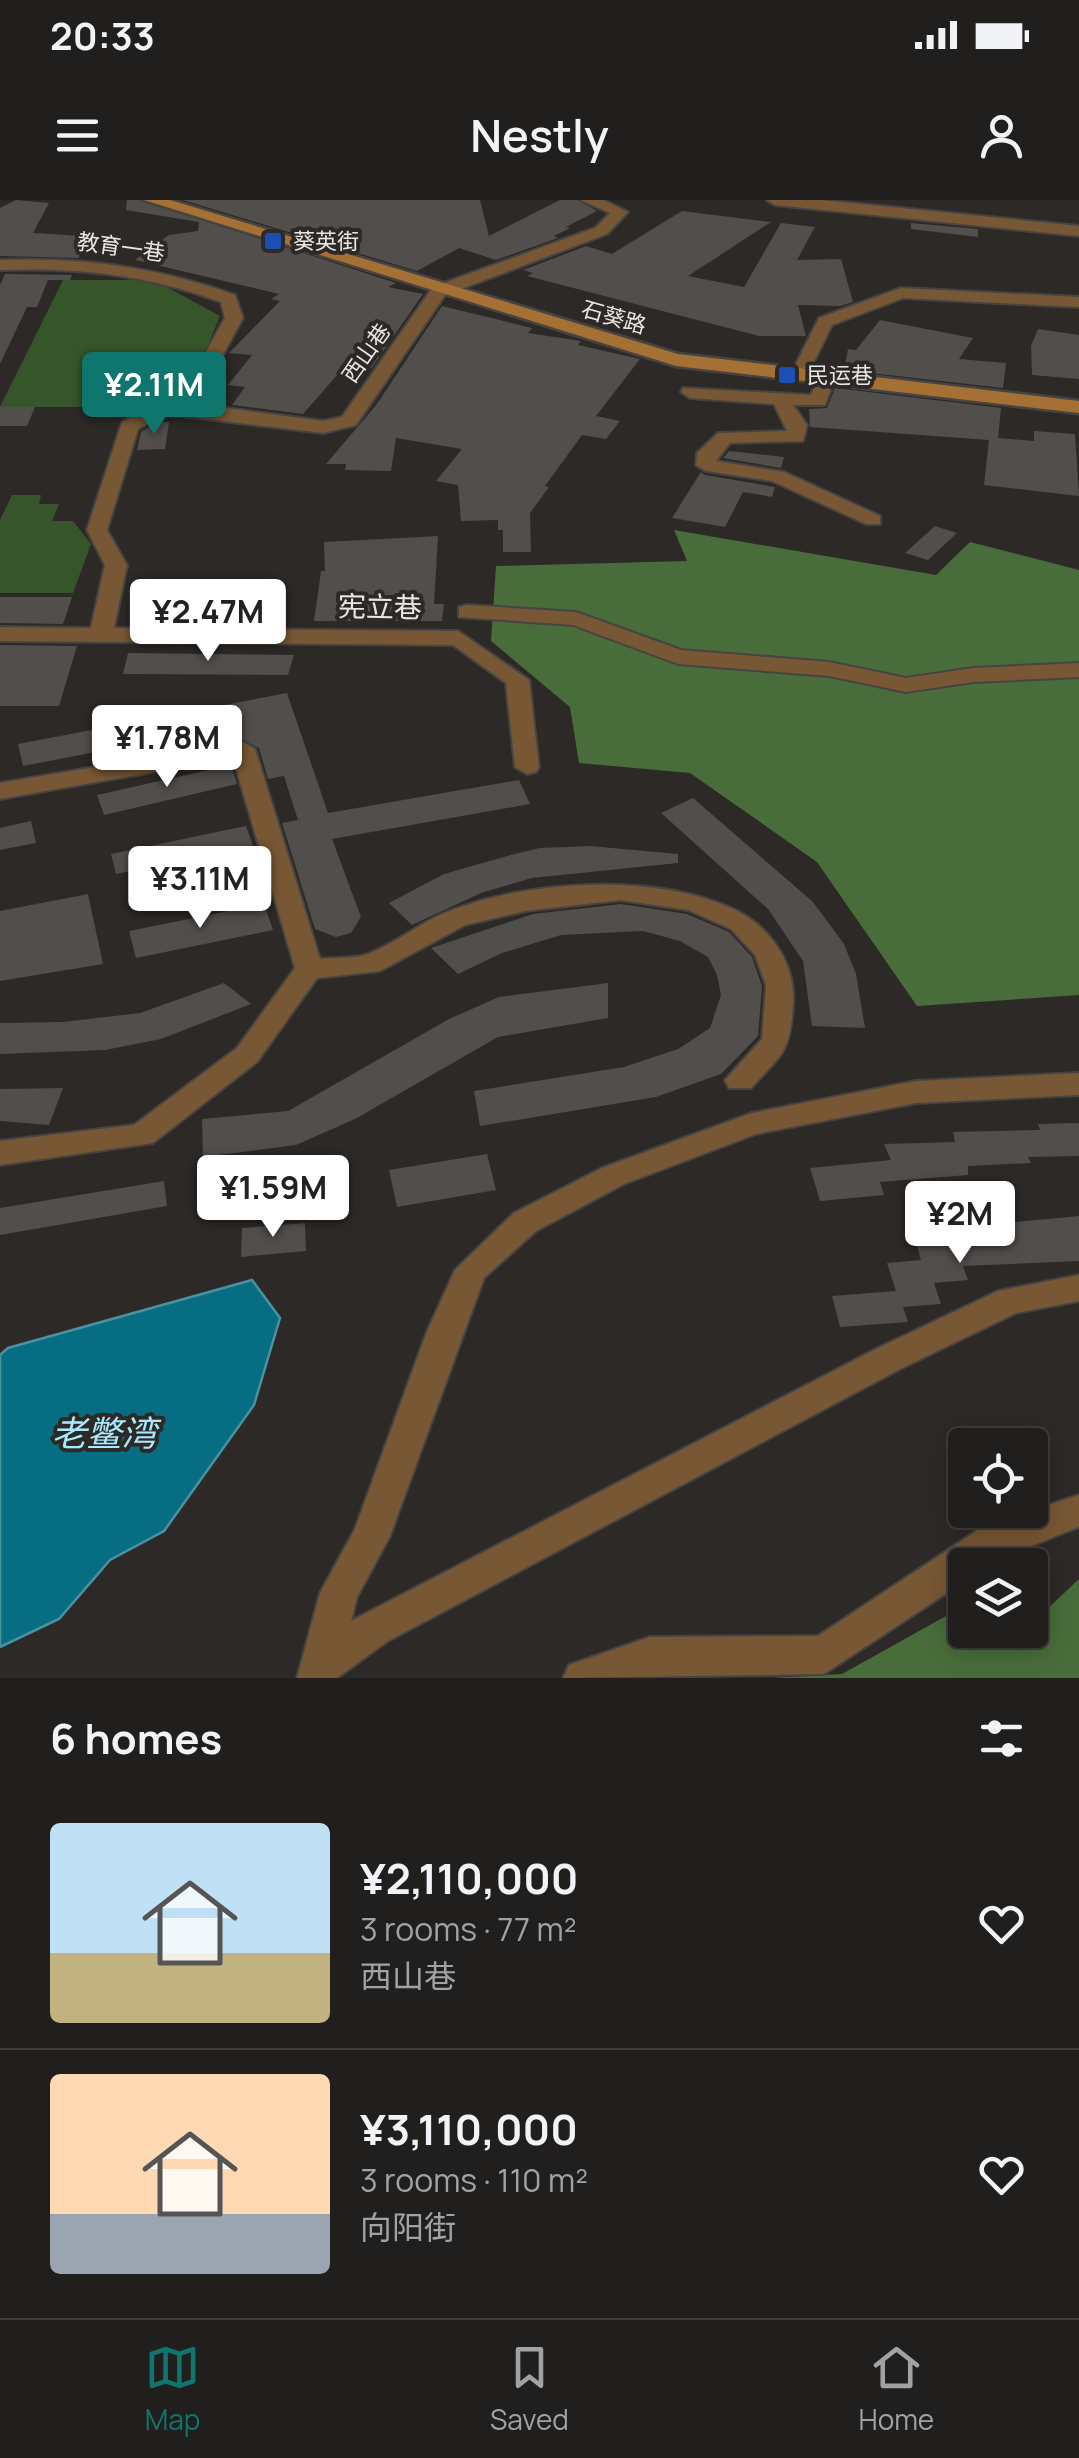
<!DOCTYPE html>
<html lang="en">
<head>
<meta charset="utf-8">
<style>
	:root { --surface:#211f1d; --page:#2d2c2a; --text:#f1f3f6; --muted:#a2a2a4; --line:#3e3d3b; --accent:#0f766e }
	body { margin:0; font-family:Manrope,"Noto Sans SC",sans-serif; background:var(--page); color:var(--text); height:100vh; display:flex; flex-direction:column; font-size:38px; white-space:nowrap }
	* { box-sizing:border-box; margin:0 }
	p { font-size:32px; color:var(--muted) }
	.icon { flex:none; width:55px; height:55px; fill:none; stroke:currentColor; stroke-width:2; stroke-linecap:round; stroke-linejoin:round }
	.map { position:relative; height:1478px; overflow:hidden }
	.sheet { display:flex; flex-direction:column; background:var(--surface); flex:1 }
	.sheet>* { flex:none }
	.fabs { position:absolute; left:948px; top:1228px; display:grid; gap:20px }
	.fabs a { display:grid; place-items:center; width:100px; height:100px; border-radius:10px; background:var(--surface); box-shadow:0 5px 25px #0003,0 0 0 2px var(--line); font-size:50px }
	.price { position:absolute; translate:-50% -85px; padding:0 22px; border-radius:10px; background:#fff; color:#222; font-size:32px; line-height:65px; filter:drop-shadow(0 2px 5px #0008) }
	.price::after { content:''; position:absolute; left:50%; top:60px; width:30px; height:22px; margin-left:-15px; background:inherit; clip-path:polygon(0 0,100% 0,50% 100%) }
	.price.current { background:var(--accent); color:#fff }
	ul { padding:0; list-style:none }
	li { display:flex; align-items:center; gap:30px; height:250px; padding:0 50px }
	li+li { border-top:2px solid var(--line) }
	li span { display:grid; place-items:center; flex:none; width:280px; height:200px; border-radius:10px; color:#555 }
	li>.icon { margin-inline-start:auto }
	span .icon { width:120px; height:120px; fill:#fffc; stroke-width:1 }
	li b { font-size:42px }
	h2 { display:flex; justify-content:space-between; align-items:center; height:120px; padding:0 50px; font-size:42px }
	.status { display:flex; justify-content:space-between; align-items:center; height:70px; padding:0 50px; background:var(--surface); direction:ltr }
	.status svg { height:28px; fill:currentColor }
	header { display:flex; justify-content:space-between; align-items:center; height:130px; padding:0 50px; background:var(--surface); font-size:45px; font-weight:600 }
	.tab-bar { display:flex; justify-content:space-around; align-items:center; height:140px; border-top:2px solid var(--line); background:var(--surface); font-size:28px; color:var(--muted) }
	.tab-bar a { display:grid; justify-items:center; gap:5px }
	.tab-bar .current { color:var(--accent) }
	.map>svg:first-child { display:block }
	.green { fill:#37552b }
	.forest { fill:#496d3a }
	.water { fill:#076d83; stroke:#4b92a0; stroke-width:2.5 }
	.building { fill:#514e4c }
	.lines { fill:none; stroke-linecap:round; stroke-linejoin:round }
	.street-casing { stroke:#464442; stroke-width:4 }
	.secondary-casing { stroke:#464442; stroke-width:5 }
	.street { fill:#785734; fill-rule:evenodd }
	.secondary { fill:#a47034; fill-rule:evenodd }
	.transit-dot { fill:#1a4fb4; stroke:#2c2927; stroke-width:4 }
	.labels { text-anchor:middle; stroke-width:8; stroke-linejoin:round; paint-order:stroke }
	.far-poi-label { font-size:22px; fill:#e9e7e5; stroke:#2c2927; text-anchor:start }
	.far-street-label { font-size:22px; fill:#e9e7e5; stroke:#2c2927 }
	.street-label { font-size:28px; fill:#e9e7e5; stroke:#2c2927 }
	.near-water-label { font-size:35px; font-style:italic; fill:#a8e9fd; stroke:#2c2927 }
</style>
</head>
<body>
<div class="status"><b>20:33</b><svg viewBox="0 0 49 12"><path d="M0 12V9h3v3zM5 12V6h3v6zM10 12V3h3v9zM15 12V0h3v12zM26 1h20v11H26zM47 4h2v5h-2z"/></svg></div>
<header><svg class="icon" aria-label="menu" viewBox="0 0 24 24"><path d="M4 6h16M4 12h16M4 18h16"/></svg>Nestly<svg class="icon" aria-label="person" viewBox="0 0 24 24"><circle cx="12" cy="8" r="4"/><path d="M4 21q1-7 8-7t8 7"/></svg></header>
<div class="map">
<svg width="1079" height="1478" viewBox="0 0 1079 1478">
	<rect width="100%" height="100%" fill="#2c2927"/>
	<!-- green -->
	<path class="green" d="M 63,80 L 154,80 L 220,116 L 188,194 L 96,207 L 0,207 Z
		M 12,295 L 41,295 L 39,304 L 59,304 L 52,321 L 73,321 L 91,344 L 73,393 L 0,393 L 0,320 Z"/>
	<!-- forest -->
	<path class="forest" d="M 674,330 L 936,375 L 970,342 L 1079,370 L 1079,795 L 917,806 L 817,662 L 690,573 L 579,563 L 570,507 L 491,441 L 496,366 L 687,361 Z
		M 1079,1379 L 1079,1478 L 771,1478 L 842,1474 L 955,1411 L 965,1418 L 965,1430 L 982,1430 L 1007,1447 Z"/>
	<!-- water -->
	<path class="water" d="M 252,1080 L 280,1118 L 254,1205 L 164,1331 L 110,1360 L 59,1419 L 0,1447 L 0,1155 L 8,1148 Z"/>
	<!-- building -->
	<path class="building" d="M 16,0 L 49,3 L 33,33 L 83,36 L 79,58 L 0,56 L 0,8 Z
		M 127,0 L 140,0 L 396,83 L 388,87 L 423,94 L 371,169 L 345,166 L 303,214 L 232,205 L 245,187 L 228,185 L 252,155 L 229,153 L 280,101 L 271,99 L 279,94 L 135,60 L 169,35 L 198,31 L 199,22 L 126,10 Z
		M 183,0 L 480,0 L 489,36 L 560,0 L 578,0 L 597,11 L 566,27 L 570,28 L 554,36 L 558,38 L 496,60 L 459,48 L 417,71 Z
		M 682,11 L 771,22 L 688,76 L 744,87 L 781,23 L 815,27 L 797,60 L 841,59 L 853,102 L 840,106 L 798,105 L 806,136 L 759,136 L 527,76 L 533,73 L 523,70 L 586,46 L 612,54 Z
		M 911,23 L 978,29 L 978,37 L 911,29 Z
		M 5,74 L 72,75 L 70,80 L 48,80 L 37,107 L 27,107 L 0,164 L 0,85 Z
		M 442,106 L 532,128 L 528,133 L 581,141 L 578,145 L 640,159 L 596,216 L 620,221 L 606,239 L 582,235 L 545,286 L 549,287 L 530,313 L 531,352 L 503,352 L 503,330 L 498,330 L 498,320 L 461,321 L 458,285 L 436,281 L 462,249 L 396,238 L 391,271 L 345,270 L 346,264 L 326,264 L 377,204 Z
		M 880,120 L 973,138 L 959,159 L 1006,163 L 1003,188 L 844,170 L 848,149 L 856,150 Z
		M 1038,129 L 1079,135 L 1079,179 L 1032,175 L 1031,146 Z
		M 835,188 L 1001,208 L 998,238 L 1034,241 L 1034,231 L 1075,234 L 1079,296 L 984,285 L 989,240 L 810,227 L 809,209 L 827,208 Z
		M 0,207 L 35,207 L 27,226 L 0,226 Z
		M 157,222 L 169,222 L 165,249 L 137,250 L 141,232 Z
		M 729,251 L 784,257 L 781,268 L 723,258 Z
		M 701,272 L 705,275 L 775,287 L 772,297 L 743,292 L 725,327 L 672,318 Z
		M 935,326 L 957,333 L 928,360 L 905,353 Z
		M 438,336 L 434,404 L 444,404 L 442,421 L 314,421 L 321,371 L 325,371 L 324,342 Z
		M 0,397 L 72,397 L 63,424 L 0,423 Z
		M 0,445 L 77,446 L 59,506 L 0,506 Z
		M 128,453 L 294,455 L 288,475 L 123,474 Z
		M 287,493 L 328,613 L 519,580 L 530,604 L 332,639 L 361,717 L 351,733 L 336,737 L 315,729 L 282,623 L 298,620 L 284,576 L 268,579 L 259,548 L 240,539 L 235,525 L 23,566 L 18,544 Z
		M 231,565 L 237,584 L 104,615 L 97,595 Z
		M 693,598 L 813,702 L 844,744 L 856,774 L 865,828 L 812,826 L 803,761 L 768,709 L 661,613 Z
		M 31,621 L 36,643 L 0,650 L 0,628 Z
		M 246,626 L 253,646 L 116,674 L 111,654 Z
		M 590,646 L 678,654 L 678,663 L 532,678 L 481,693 L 412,725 L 389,703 L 444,674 L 511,655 L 539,648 Z
		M 88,694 L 103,764 L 0,781 L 0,711 Z
		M 264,704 L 273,730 L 136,758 L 129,731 Z
		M 621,704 L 687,714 L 729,732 L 752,757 L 762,786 L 758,836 L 721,874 L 656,897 L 480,926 L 474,891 L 624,867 L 678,849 L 710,828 L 721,795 L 717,775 L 708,757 L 680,741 L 643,731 L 561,735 L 502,753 L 458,774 L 431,748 L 533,714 Z
		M 224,783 L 251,804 L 161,839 L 105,850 L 0,854 L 0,823 L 63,822 L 140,813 Z
		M 608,783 L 608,818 L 498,837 L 355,919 L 296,945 L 203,957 L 202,919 L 288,911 L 449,819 L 499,797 Z
		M 63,888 L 49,925 L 0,921 L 0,889 Z
		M 1079,923 L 1079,956 L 1028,957 L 1031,963 L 968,966 L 968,975 L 880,982 L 884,995 L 820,1001 L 810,968 L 891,960 L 884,944 L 955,942 L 953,932 L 1040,930 L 1038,924 Z
		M 487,954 L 496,990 L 397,1007 L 389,970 Z
		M 164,981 L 167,1006 L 0,1035 L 0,1008 Z
		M 1079,1016 L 1079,1061 L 963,1066 L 968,1080 L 934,1083 L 941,1104 L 903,1107 L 908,1122 L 840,1127 L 832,1096 L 896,1091 L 887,1063 L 921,1060 L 916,1043 L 959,1040 L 955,1028 Z
		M 305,1023 L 306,1051 L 241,1057 L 242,1028 Z"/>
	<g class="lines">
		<!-- street casing -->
		<g class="street-casing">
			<path id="street" d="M 581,0 L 603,0 L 628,12 L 607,34 L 445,95 L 356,225 L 323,233 L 164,214 L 138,229 L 107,330 L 127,365 L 114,428 L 458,431 L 529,480 L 539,567 L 536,572 L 527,574 L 515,567 L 506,483 L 453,445 L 0,441 L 0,427 L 91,428 L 105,365 L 87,330 L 122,222 L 153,204 L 178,202 L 225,118 L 221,102 C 148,75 78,67 0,70 L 0,60 C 83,57 157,67 235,95 L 243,118 L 196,204 L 323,221 L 342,217 L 433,87 L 595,28 L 610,13 Z
				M 767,0 L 821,0 L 1079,26 L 1079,36 L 775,5 Z
				M 901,88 L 1079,97 L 1079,107 L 903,98 L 832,125 L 805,180 L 793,180 L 790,176 L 819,118 Z
				M 819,175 L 835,179 L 825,205 L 793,205 L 807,225 L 803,241 L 730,243 L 716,261 L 784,272 L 880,316 L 880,324 L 866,324 L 772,281 L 706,271 L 696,265 L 697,253 L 718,233 L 787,231 L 774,204 L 690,198 L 681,192 L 683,188 L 811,195 Z
				M 467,405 L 576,412 L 681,450 L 829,462 L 906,478 L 973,468 L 1079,463 L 1079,477 L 973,482 L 906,492 L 829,476 L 678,464 L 573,425 L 459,417 L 459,407 Z
				M 243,542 L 255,549 L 320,759 C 334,757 352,759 365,755 C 394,745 419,723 447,712 C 526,680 653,673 731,708 C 768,724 796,762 793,804 C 790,853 783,853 751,888 L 729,888 L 725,880 L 762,839 L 766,785 L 755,755 L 731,729 L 688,710 L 621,700 L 525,711 L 465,725 L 380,771 L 317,778 L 257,862 L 153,943 L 0,965 L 0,941 L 134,925 L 237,848 L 295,768 L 233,558 L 0,599 L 0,583 Z
				M 1079,873 L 1079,895 L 916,903 L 756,934 L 624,984 L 536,1031 L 484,1078 L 390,1336 L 357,1397 L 351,1421 L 876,1149 L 998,1091 L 1079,1075 L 1079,1101 L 1016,1113 L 900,1169 L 388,1441 L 337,1478 L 297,1478 L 320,1393 L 355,1329 L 426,1134 L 455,1070 L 514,1013 L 602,968 L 752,913 L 916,881 Z
				M 1079,1295 L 1079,1327 C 1048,1338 993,1365 965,1365 L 965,1381 L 824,1474 L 563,1478 L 569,1465 L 650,1437 L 818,1436 L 984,1326 Z"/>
		</g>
		<!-- secondary casing -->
		<g class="secondary-casing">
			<path id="secondary" d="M 144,0 L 170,0 L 678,154 L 1079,201 L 1079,213 L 676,166 Z"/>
		</g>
		<!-- street -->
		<use href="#street" class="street"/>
		<!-- secondary -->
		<use href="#secondary" class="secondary"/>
	</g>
	<!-- markers -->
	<g class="transit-dot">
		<rect x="263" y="31" width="20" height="20" rx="5"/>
		<rect x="777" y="165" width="20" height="20" rx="5"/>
	</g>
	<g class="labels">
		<!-- far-poi labels -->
		<g class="far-poi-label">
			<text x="293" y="49">葵英街</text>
			<text x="807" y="183">民运巷</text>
		</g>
		<!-- far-street labels -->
		<g class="far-street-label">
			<text transform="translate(121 47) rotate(8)" y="8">教育一巷</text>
			<text transform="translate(614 117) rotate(16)" y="8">石葵路</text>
			<text transform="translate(366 153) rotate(-55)" y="8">西山巷</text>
		</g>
		<!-- street labels -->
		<g class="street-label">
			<text transform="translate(380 407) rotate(1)" y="10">宪立巷</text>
		</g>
		<!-- near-water labels -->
		<g class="near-water-label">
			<text x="104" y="1246">老鳖湾</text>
		</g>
	</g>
</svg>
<div class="fabs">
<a><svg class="icon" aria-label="locate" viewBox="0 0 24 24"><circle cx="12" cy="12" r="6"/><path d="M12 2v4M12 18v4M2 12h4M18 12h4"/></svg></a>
<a><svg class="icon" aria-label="layers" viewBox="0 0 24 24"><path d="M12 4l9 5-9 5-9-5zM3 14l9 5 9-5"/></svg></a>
</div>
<b class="price current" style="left:154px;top:237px">¥2.11M</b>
<b class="price" style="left:208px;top:464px">¥2.47M</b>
<b class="price" style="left:167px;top:590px">¥1.78M</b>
<b class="price" style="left:200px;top:731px">¥3.11M</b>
<b class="price" style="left:273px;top:1040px">¥1.59M</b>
<b class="price" style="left:960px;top:1066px">¥2M</b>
</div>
<section class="sheet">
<h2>6 homes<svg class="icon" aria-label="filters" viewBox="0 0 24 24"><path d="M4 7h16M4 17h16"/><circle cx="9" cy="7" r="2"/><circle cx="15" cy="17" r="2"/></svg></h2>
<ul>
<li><span style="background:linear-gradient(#bfe0f5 65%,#c2b280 0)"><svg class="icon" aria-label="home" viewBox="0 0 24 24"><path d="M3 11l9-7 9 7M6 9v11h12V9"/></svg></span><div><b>¥2,110,000</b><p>3 rooms · 77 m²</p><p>西山巷</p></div><svg class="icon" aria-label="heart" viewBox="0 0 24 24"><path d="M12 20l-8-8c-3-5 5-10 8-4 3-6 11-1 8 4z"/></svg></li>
<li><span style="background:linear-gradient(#ffd9b3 70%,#9aa5b1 0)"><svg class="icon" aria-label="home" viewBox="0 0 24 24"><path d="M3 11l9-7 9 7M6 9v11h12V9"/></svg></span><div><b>¥3,110,000</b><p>3 rooms · 110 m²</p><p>向阳街</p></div><svg class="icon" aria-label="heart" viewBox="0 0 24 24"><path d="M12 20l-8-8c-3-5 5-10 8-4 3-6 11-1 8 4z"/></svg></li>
</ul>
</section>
<nav class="tab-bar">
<a class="current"><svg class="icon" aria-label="map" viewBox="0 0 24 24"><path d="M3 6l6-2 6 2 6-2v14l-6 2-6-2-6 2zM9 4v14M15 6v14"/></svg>Map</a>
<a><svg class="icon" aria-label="saved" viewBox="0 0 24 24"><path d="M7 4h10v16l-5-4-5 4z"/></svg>Saved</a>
<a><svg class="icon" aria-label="home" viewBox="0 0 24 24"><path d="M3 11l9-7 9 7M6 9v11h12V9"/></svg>Home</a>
</nav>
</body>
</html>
